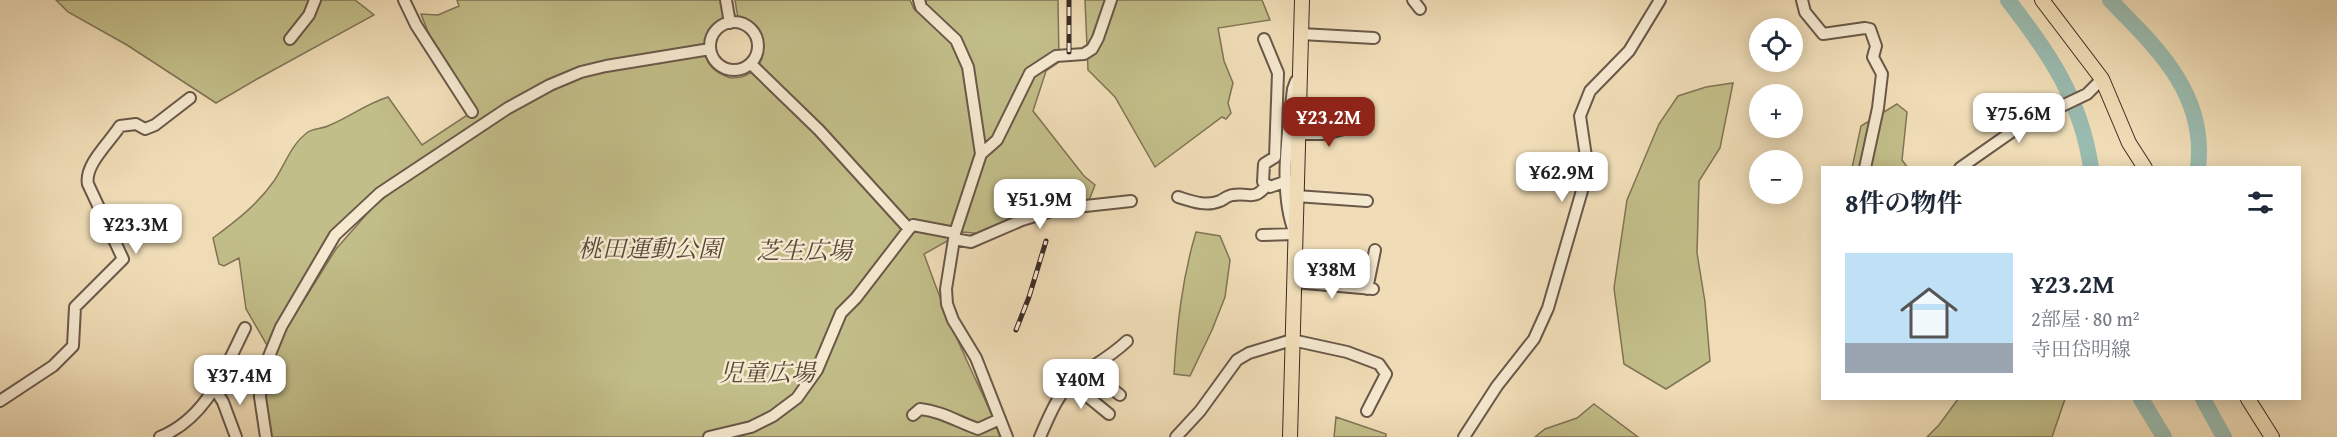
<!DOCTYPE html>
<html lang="ja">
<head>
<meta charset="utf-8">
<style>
	:root { --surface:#fff; --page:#f2f2f3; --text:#1f2937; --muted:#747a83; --line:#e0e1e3; --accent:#8f2418 }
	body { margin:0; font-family:"Gentium Book Plus","Noto Serif JP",serif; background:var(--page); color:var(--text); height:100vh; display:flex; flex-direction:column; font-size:22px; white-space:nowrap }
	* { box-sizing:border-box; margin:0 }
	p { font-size:20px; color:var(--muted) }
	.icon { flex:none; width:33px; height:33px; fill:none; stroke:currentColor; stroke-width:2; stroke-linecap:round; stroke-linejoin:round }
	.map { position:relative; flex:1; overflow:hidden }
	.drawer { position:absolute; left:1821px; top:166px; width:480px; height:234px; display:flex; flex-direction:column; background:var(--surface); border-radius:0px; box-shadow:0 3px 15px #0003 }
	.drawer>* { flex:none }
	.tools { position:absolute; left:1749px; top:18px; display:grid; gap:12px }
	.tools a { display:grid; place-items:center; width:54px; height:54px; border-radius:50%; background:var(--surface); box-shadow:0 3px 15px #0003; font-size:30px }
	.price { position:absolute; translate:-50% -51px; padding:0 14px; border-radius:12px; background:#fff; color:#222; font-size:20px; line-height:39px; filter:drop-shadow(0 2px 3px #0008) }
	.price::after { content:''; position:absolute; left:50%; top:36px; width:18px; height:14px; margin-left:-9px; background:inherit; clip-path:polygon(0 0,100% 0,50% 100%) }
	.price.active { background:var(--accent); color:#fff }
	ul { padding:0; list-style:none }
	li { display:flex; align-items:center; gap:18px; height:150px; padding:0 24px }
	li+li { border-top:2px solid var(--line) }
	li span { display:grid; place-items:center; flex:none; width:168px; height:120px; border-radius:0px; color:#555 }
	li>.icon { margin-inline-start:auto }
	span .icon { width:72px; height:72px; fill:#fffc; stroke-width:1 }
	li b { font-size:26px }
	h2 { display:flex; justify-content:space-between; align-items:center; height:72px; padding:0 24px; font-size:26px }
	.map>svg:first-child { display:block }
	.green { fill:#c2be89; stroke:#807456; stroke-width:1.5 }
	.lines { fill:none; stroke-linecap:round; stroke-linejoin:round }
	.river { stroke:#9abbb0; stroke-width:16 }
	.minor-casing { stroke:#6a5849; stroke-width:14 }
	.major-casing { stroke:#3d2b24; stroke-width:16 }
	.minor { stroke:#f5e9d0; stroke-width:10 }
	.major { stroke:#f0ddb7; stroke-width:14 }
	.rail-casing { stroke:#3d2b24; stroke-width:5 }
	.rail { stroke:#f5e9d0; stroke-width:3; stroke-dasharray:9; stroke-linecap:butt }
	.labels { text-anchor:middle; stroke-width:5; stroke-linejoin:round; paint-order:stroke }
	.park-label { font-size:24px; font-style:italic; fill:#584838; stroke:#f5e9d0 }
</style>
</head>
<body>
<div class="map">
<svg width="2337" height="437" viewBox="0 0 2337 437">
	<rect width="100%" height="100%" fill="#f0ddb7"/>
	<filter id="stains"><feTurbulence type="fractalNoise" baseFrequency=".00333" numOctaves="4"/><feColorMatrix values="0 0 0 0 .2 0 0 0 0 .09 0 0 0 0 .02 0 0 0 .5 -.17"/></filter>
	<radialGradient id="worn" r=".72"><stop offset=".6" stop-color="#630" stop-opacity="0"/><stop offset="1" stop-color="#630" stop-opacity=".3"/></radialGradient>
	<!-- green -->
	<path class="green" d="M 56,0 L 355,0 L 374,15 L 257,79 L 216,103 L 127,45 L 68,12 Z
		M 457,0 L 726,0 L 730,19 C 717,24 711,29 709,43 C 709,46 706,49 706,52 C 704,66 721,75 731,78 C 738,78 745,77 750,73 C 774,58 763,22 738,18 L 735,0 L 910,0 L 914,9 L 936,27 L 919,0 L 1058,0 L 1059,62 L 1046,71 L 1033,111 L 1084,176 L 1095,185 L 1088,203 L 1071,200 L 1009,220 L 984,234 L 963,232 L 924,254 C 937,291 951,326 967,361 C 979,388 991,409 1000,437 L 266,437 L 261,376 L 286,329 L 336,249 L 373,207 L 432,159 L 335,235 L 272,354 L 246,309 L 239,258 L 224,266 L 219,264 L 213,238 C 236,221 257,205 274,181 C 285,165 291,144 308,132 C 314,128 323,129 330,125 C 351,116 366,104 388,97 L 422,145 L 475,110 L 428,32 L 421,14 L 438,15 L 459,6 Z
		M 1085,0 L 1262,0 L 1270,20 L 1218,28 L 1224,61 L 1233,83 L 1228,103 L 1231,113 L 1226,119 L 1222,117 L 1155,167 L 1115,97 L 1088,70 Z
		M 1733,83 L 1720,148 L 1699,181 L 1697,253 L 1705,302 L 1710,361 L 1666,389 L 1624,364 L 1614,288 L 1627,200 L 1659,124 L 1678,96 L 1706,87 Z
		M 1897,104 L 1907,112 L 1902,160 L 1908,168 L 1852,168 L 1861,126 Z
		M 1196,232 L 1220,236 L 1230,260 L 1225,297 L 1212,330 L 1190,376 L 1174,374 C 1177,325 1182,279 1196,232 Z
		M 1958,399 L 2065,399 L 2052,437 L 1927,437 L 1939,425 Z
		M 1594,404 L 1638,437 L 1535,437 L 1545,429 L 1577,418 Z
		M 1336,417 L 1386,434 L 1386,437 L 1334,437 Z"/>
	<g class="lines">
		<!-- river -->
		<path class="river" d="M 2008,0 C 2049,53 2081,99 2091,168
			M 2110,0 C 2157,48 2207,94 2198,168
			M 2141,399 L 2164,437
			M 2203,399 L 2224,437"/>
		<!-- minor casing -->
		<g class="minor-casing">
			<path id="minor" d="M 404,0 L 416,25 L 472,112
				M 726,0 L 730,23
				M 919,0 L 921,7 L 956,40 L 968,67 L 981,154 L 955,233 L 946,289 L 947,304 L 953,320 L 976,358 L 1007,437
				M 1413,0 L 1420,9
				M 1802,0 L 1805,12 L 1823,34 L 1865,28 L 1870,29 L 1876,46 L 1873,57 L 1882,74 L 1878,108 L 1865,168
				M710 46a24 24 0 1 1 48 0a24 24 0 1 1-48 0Z
				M 1301,34 L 1374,38
				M 290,39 L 309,15 L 315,0
				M 1264,39 L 1278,73 L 1275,157
				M 1298,134 L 1325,134 L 1355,126
				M 981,154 L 997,140 L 1030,73 L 1056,56 L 1084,54 L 1092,49 L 1098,38 L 1111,0
				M 1275,157 L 1264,164 L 1263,182 L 1270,187 L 1287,181
				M 1960,168 L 2020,126 L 2087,94 L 2102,79
				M 1296,196 L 1367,201
				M 1178,197 C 1191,201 1206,207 1220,201 C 1224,199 1229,195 1233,195 C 1250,192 1253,202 1267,185
				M 909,229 L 913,225 L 955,233
				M 1262,235 L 1295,234 C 1278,192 1288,133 1293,89 L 1296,81
				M 954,239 L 971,242 L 1022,220 L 1058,209 L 1131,201
				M 1294,282 L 1373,289
				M 1367,289 L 1375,250
				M 1089,371 L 1120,395
				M 1071,383 L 1109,414
				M 215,389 L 223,402 L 236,437
				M 0,401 L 53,366 L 73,346 L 75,307 L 123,259 L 88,184 C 84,165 110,142 120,126 L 136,124 L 145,129 L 155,125 L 190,98
				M 913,415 L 920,409 C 941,411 958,422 978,429 L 1000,419
				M 160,437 C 207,418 224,370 245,328
				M 266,437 L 260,397 L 261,376 L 281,327 L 335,235 L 380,193 L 508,108 L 550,85 L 581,72 L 606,66 L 710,49
				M 709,437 L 751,427 L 773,416 L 797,398 L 817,370 L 841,313 L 856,298 L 909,229 L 819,130 L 751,64
				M 1040,437 C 1049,416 1059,391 1077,377 C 1095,364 1109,358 1127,341
				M 1176,437 L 1200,411 L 1237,360 L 1249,353 L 1292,340 L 1347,352 L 1379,364 L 1386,374 L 1367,411
				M 1464,437 L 1497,386 L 1534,339 L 1548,308 L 1588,170 L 1580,116 L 1590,91 L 1629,51 L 1660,0"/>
		</g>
		<!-- major casing -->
		<g class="major-casing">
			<path id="major" d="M 2042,0 L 2102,79 L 2129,143 L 2145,168
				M 2248,399 L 2272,437
				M 1290,437 L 1302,0"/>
		</g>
		<!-- minor -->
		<use href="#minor" class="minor"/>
		<!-- major -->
		<use href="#major" class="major"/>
		<!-- rail casing -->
		<g class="rail-casing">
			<path id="rail" d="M 1069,52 L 1069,0
				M 1016,330 L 1029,297 L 1046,241"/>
		</g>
		<!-- rail -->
		<use href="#rail" class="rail"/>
	</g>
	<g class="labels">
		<!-- park labels -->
		<g class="park-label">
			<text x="650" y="257">桃田運動公園</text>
			<text x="804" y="259">芝生広場</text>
			<text x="767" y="381">児童広場</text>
		</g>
	</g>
	<rect width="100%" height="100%" filter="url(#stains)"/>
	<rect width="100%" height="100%" fill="url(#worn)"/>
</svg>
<div class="tools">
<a><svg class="icon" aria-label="locate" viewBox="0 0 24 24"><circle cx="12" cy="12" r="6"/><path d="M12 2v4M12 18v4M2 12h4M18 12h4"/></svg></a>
<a>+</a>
<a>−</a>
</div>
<b class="price" style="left:2019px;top:144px">¥75.6M</b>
<b class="price active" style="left:1329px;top:148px">¥23.2M</b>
<b class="price" style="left:1562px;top:203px">¥62.9M</b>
<b class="price" style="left:1040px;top:230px">¥51.9M</b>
<b class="price" style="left:136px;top:255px">¥23.3M</b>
<b class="price" style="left:1332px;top:300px">¥38M</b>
<b class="price" style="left:240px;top:406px">¥37.4M</b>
<b class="price" style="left:1081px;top:410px">¥40M</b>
<section class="drawer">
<h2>8件の物件<svg class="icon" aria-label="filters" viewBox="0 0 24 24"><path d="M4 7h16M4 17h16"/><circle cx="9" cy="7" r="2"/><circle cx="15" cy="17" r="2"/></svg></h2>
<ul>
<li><span style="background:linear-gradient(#bfe0f5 75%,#9aa5b1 0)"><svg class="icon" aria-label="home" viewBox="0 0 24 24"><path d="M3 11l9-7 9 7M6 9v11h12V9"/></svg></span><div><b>¥23.2M</b><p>2部屋 · 80 m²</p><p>寺田岱明線</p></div></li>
</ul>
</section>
</div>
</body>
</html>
